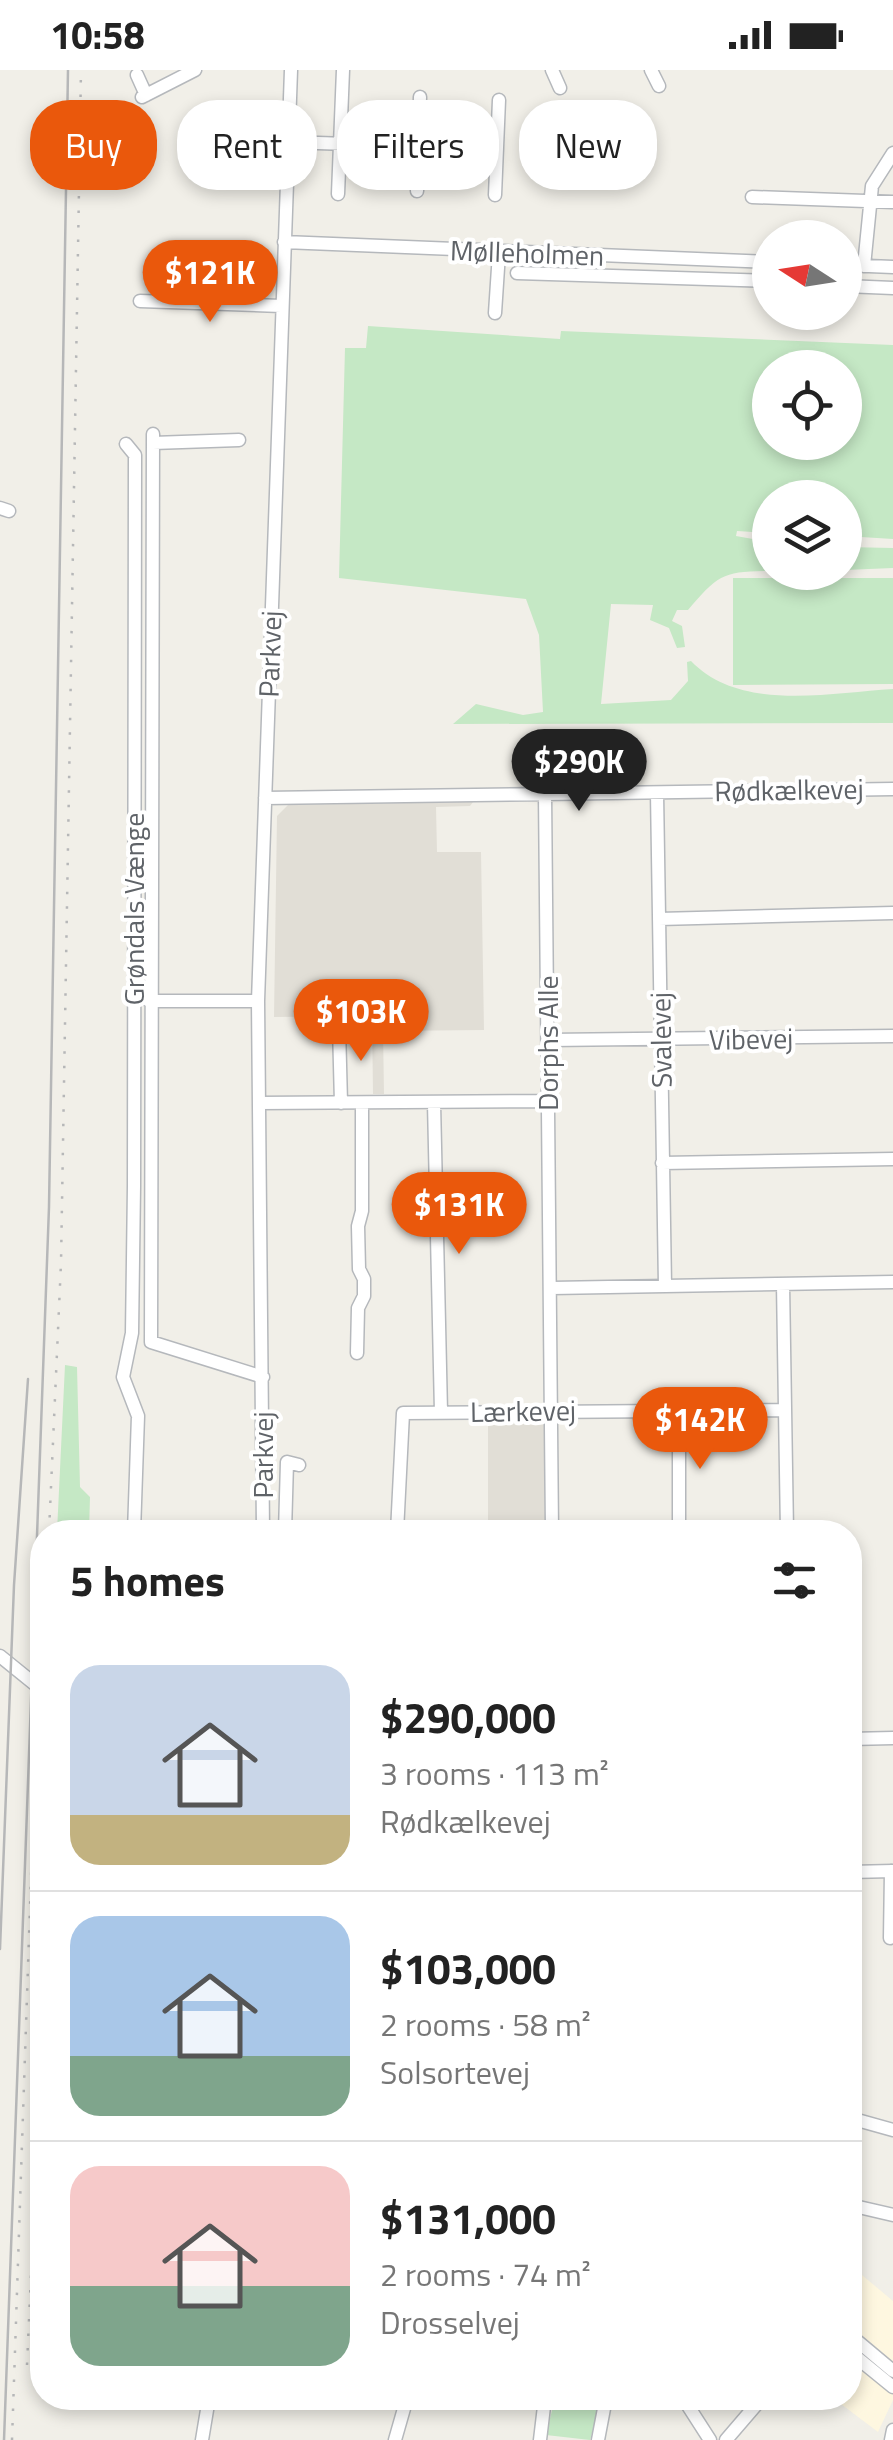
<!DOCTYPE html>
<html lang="en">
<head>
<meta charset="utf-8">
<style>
	:root { --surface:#fff; --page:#f6f6f6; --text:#222; --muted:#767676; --line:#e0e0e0; --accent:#ea580c }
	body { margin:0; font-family:"Titillium Web",sans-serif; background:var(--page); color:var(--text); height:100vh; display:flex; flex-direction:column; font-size:38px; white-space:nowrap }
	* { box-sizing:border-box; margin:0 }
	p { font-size:32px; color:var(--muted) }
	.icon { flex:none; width:55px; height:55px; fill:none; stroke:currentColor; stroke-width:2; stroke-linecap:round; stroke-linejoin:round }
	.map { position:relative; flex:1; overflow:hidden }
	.drawer { position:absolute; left:30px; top:1450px; width:832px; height:890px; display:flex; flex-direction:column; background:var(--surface); border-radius:40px; box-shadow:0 5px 15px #0003 }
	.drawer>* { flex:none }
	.guide { position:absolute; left:30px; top:30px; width:835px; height:90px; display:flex; gap:20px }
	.needle { width:65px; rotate:282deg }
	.controls { position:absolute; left:752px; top:150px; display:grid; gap:20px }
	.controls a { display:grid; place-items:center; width:110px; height:110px; border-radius:50%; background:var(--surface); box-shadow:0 5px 15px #0003; font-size:50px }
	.price { position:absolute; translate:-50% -85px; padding:0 22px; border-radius:35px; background:var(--accent); color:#fff; font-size:32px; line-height:65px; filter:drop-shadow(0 2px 5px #0008) }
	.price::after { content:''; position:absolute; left:50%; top:60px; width:30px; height:22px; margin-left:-15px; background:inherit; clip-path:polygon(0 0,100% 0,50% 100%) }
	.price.selected { background:#222; color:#fff }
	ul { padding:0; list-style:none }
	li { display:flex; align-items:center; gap:30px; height:250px; padding:0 40px }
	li+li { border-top:2px solid var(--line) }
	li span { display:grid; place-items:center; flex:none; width:280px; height:200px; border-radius:30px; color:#555 }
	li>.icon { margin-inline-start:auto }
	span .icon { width:120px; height:120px; fill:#fffc; stroke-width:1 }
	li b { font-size:42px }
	h2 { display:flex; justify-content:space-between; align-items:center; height:120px; padding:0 40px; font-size:42px }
	.tag { padding:0 35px; border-radius:40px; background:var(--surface); box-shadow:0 5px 15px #0003; font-size:35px; line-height:90px }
	.tag.selected { background:var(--accent); color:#fff }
	.status { display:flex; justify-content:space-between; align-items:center; height:70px; padding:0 50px; background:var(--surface); direction:ltr }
	.status svg { height:28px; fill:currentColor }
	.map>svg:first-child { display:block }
	.commercial { fill:#fef7e0 }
	.education { fill:#e1ded6 }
	.green { fill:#c5e8c5; fill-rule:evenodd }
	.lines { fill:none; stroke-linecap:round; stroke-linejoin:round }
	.minor-casing { stroke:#b5b8bc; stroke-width:15 }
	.minor { stroke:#fff; stroke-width:12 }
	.tram { stroke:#b6b7b8; stroke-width:2.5 }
	.rail { stroke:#b6b7b8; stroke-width:2.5; stroke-dasharray:2.5 12; stroke-linecap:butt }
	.labels { text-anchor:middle; stroke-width:8; stroke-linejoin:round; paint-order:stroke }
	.street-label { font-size:28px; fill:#5f6368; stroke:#fff }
</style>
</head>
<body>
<div class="status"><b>10:58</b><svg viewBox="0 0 49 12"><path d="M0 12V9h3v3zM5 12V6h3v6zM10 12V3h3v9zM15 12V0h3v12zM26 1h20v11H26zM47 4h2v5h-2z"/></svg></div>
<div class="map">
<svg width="893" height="2370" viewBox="0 0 893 2370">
	<rect width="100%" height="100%" fill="#f1efe8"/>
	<!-- commercial -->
	<path class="commercial" d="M 850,2195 L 893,2231 L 893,2330 L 878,2362 L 833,2328 L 850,2328 Z"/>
	<!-- education -->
	<path class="education" d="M 473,732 L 470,736 L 436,737 L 437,782 L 481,782 L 484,960 L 383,961 L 384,1024 L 373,1024 L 372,946 L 274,947 L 277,746 L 288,735 Z
		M 539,1350 L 544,1354 L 545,1462 L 488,1462 L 488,1351 Z"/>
	<!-- green -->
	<path class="green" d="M 368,256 L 560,269 L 561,261 L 893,275 L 893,469 L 845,466 L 845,428 L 770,428 L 770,463 L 737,461 L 736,466 L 770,472 L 770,501 C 723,501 718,505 688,540 L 677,540 L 672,551 L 682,556 L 685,577 L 677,578 L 669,558 L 650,550 L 653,535 L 611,534 L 601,634 L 671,630 L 688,611 L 687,592 L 691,591 C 740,642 828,623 893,619 L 893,653 L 453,654 L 476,634 L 523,645 L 543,642 L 539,565 L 526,529 L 339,508 L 345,278 L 366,278 ZM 770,298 L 845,298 L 845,372 L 770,372 Z
		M 845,477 L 893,478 L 893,498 L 845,500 Z
		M 733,508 L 893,508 L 893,614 L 733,615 Z
		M 65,1295 L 77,1297 L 80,1417 L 90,1427 L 89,1462 L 57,1462 Z
		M 555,2328 L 602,2328 L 590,2370 L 546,2365 Z"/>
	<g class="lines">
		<!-- minor casing -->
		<g class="minor-casing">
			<path id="minor" d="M 552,0 L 560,18
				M 651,0 L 659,16
				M 137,5 L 146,25
				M 142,27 L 195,0
				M 288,72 L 497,79
				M 417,121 L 420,27
				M 338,124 L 343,0
				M 495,125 L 499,30
				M 752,127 L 893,132
				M 284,172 L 770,192
				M 845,195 L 893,197
				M 864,196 L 872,116 L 893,83
				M 517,203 L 770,211
				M 845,216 L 893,218
				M 140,231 L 281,236
				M 495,243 L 499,183
				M 153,364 L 151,1272 L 263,1307
				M 153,373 L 239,370
				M 126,374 L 135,385 L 134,1116 L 132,1263 L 123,1307 L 138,1346 L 134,1462
				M 0,438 L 9,441
				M 545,723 L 552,1462
				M 657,723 L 665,1216
				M 265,728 L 893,719
				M 659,849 L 893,843
				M 149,931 L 258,931
				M 339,957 L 341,1033
				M 549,970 L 893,966
				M 259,1033 L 548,1031
				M 434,1033 L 441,1342
				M 662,1093 L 893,1089
				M 783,1214 L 787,1462
				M 552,1218 L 893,1212
				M 357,1283 L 358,1238 L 364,1226 L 364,1209 L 359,1199 L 358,1156 L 362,1141 L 362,1033
				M 679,1341 L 679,1462
				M 263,1462 L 258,931 L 291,0
				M 285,1462 L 287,1392 L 299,1395
				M 397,1462 L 403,1343 L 785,1340
				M 0,1586 L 42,1620
				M 850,1669 L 893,1668
				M 850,1802 L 893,1801
				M 890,1868 L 891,1801
				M 850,2048 L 893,2060
				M 850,2135 L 893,2145
				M 850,2265 L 893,2301
				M 850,2282 L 893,2317
				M 683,2328 L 710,2370
				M 202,2370 L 209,2328
				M 395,2370 L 407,2328
				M 540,2370 L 545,2328
				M 598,2370 L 606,2328
				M 726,2370 L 762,2328
				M 891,2370 L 893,2360"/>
		</g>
		<!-- minor -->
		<use href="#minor" class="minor"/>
		<!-- tram -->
		<path class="tram" d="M 0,1879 L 14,1515 L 28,1309
			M 4,2370 L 49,1137 L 68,0"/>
		<!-- rail -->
		<path class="rail" d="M 49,1462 L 61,1193 L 81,0
			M 27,2295 L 42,1956
			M 12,2370 L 42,1482"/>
	</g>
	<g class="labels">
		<!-- street labels -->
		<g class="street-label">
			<text transform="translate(527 183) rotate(2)" y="10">Mølleholmen</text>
			<text transform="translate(270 584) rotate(-88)" y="10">Parkvej</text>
			<text transform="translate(789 720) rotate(-1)" y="10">Rødkælkevej</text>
			<text transform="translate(134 839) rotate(-90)" y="10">Grøndals Vænge</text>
			<text transform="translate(751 969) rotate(-1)" y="10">Vibevej</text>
			<text transform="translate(661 970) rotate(-91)" y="10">Svalevej</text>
			<text transform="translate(548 973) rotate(-90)" y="10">Dorphs Alle</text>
			<text transform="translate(523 1341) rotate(-1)" y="10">Lærkevej</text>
			<text transform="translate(263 1385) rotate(-90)" y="10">Parkvej</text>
		</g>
	</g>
</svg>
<div class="controls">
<a><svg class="needle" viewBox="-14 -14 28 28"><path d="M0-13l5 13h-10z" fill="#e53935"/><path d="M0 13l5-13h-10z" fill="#767676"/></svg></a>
<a><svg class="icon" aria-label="locate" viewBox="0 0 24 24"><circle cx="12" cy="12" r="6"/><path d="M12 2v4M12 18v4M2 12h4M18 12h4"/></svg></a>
<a><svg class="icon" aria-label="layers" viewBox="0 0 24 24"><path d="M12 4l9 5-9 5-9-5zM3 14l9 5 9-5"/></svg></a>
</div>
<b class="price" style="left:210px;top:255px">$121K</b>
<b class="price selected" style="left:579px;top:744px">$290K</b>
<b class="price" style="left:361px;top:994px">$103K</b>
<b class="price" style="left:459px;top:1187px">$131K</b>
<b class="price" style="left:700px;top:1402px">$142K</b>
<div class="guide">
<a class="tag selected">Buy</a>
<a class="tag">Rent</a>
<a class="tag">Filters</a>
<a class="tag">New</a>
</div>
<section class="drawer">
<h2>5 homes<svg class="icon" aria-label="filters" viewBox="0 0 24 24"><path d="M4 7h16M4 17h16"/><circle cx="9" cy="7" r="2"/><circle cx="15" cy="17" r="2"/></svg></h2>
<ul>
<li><span style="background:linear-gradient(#c9d6e8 75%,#c2b280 0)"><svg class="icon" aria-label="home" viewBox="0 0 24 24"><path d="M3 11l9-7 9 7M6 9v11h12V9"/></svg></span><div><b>$290,000</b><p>3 rooms · 113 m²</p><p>Rødkælkevej</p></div></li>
<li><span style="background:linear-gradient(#a9c7e8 70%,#7fa58c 0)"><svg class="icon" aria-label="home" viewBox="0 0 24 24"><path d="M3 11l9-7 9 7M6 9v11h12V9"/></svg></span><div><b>$103,000</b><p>2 rooms · 58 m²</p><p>Solsortevej</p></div></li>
<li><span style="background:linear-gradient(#f6c9c9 60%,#7fa58c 0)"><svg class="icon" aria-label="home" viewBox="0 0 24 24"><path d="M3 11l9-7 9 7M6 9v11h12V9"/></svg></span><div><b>$131,000</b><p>2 rooms · 74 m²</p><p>Drosselvej</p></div></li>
</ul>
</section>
</div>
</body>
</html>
